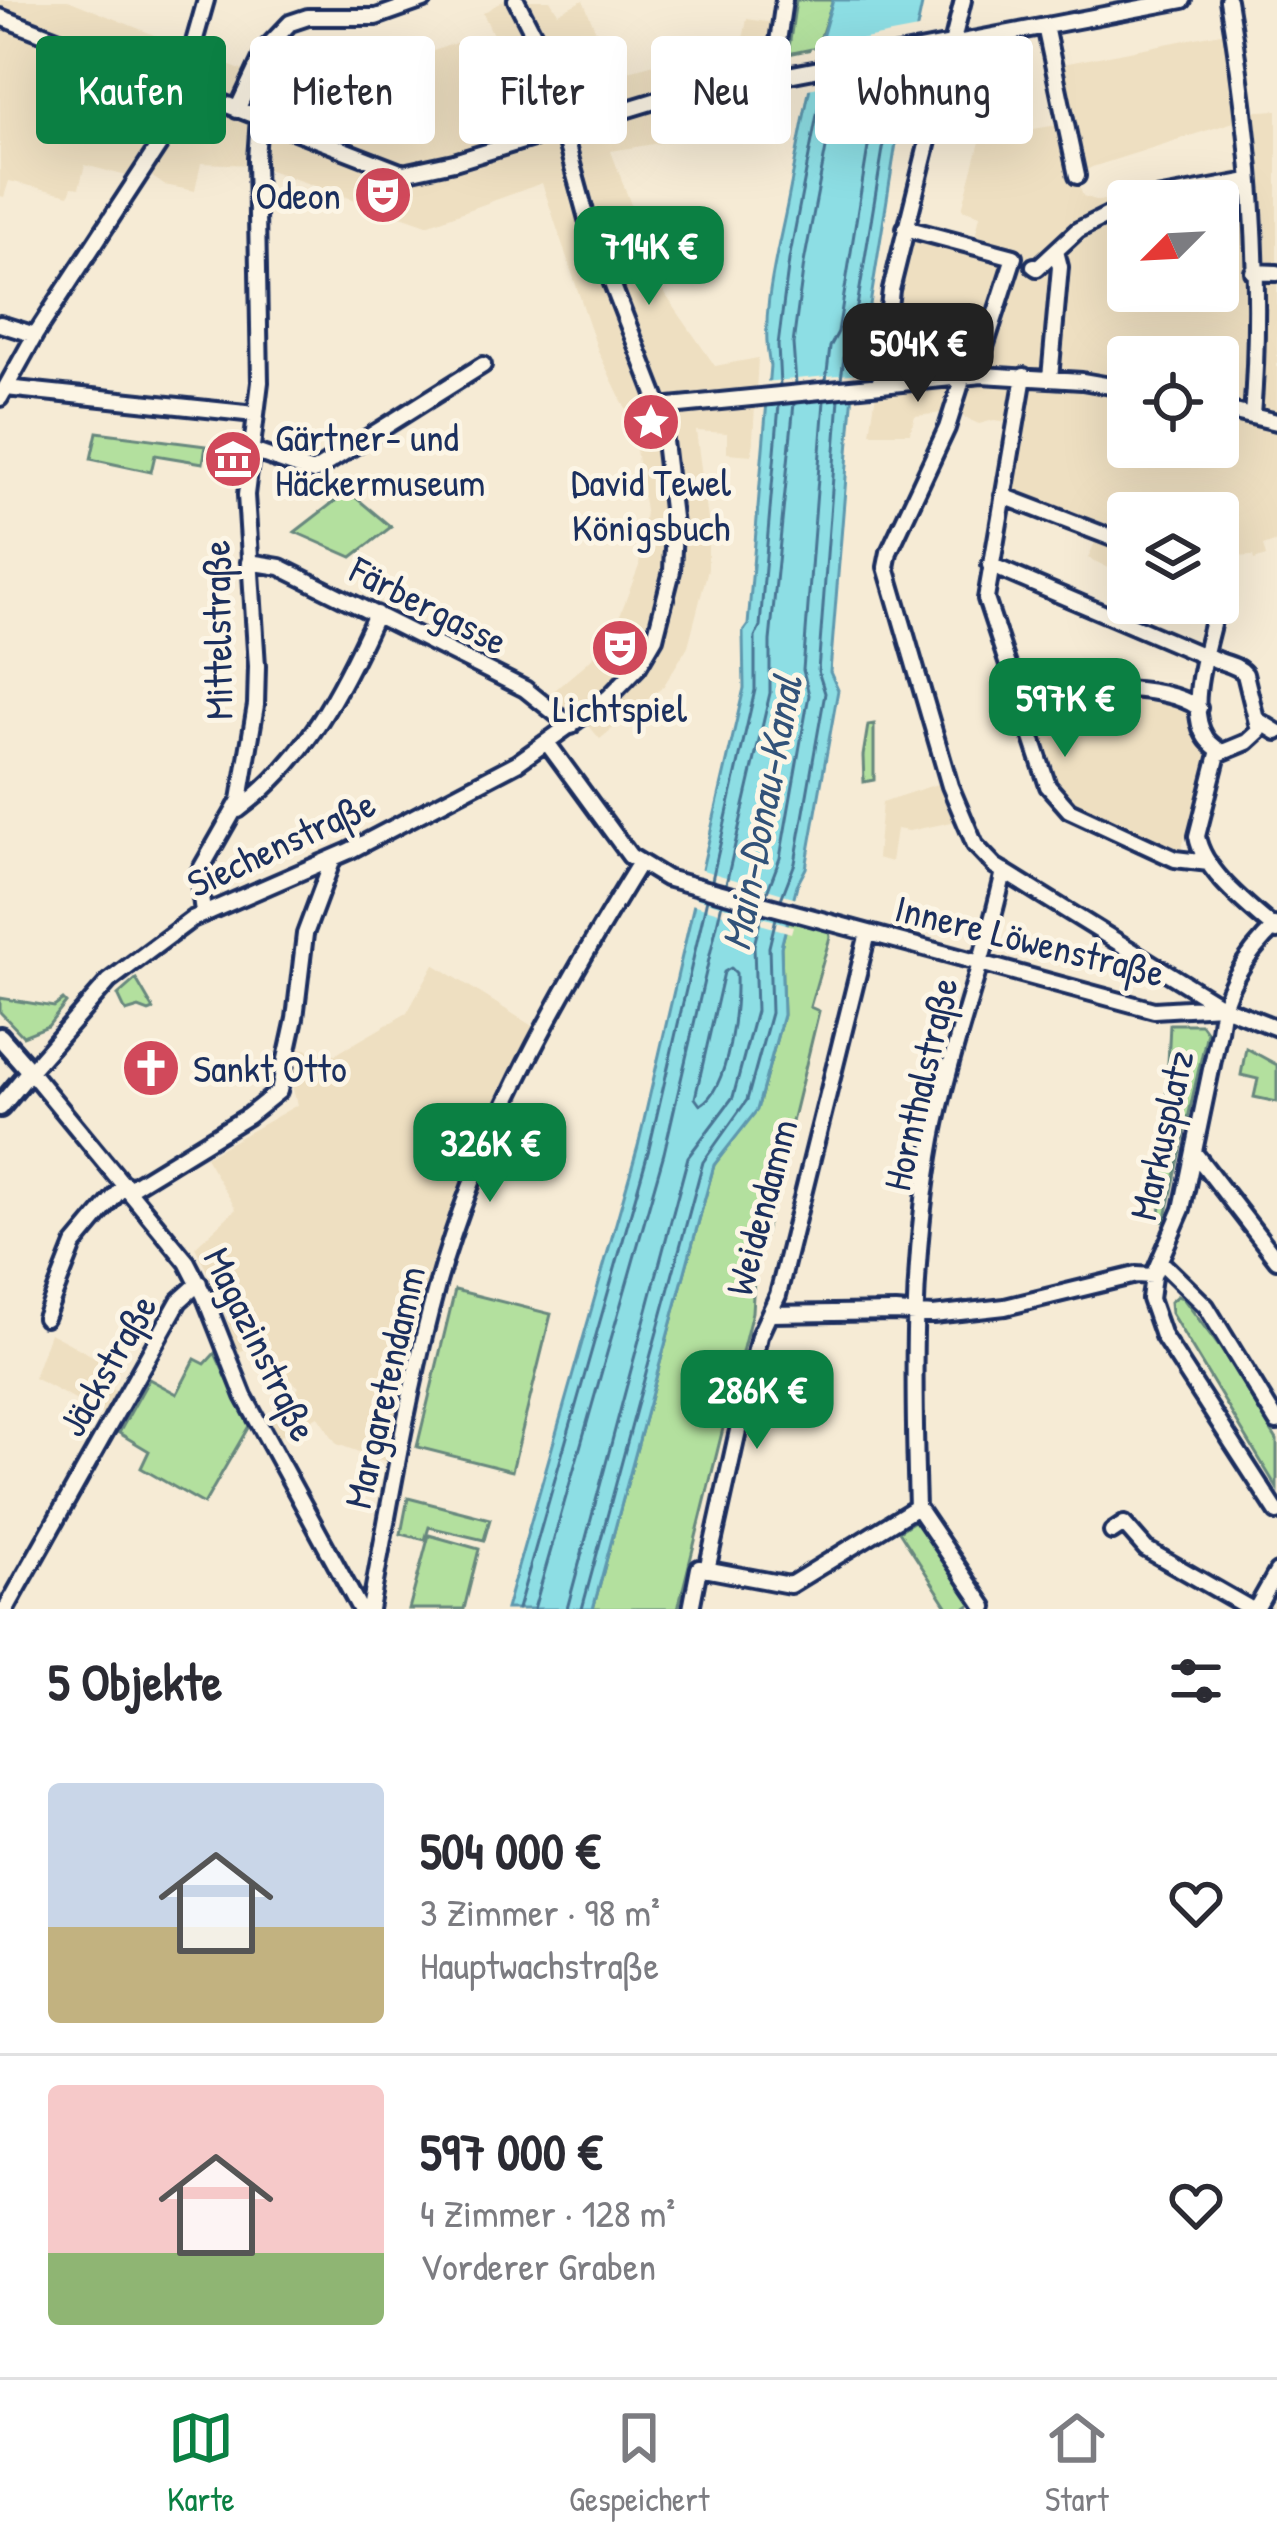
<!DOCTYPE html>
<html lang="de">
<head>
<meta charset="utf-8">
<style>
	:root { --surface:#fff; --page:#f2f2f3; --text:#2b2b33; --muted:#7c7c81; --line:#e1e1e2; --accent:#0b8043 }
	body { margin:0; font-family:"Patrick Hand",sans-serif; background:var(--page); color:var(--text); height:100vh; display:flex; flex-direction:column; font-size:45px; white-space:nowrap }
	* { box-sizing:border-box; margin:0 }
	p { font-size:39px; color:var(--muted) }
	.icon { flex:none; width:66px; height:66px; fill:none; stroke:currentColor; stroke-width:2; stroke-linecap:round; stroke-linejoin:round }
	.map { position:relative; height:1609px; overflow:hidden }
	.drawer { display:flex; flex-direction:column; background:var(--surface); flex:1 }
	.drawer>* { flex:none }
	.guide { position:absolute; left:36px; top:36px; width:1206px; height:108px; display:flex; gap:24px }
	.needle { width:78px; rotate:246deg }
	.tools { position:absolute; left:1107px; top:180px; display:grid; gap:24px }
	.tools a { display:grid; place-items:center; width:132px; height:132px; border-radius:12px; background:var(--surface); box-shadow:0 12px 48px #0002; font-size:60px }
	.price { position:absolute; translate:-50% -102px; padding:0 27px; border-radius:24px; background:var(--accent); color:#fff; font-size:39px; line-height:78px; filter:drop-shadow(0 3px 6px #0008) }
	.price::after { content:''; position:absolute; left:50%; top:72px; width:36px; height:27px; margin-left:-18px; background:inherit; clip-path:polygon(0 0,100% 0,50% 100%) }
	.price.on { background:#222; color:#fff }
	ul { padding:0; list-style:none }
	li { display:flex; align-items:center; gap:36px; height:300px; padding:0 48px }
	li+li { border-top:3px solid var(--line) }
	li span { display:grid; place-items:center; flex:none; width:336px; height:240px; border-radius:12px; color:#555 }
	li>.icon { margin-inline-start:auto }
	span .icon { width:144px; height:144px; fill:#fffc; stroke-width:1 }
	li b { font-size:51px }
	h2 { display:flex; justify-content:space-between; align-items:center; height:144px; padding:0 48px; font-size:51px }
	.tag { padding:0 42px; border-radius:12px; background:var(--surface); box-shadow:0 12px 48px #0002; font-size:42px; line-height:108px }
	.tag.on { background:var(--accent); color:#fff }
	.tab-bar { display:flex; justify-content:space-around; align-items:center; height:168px; border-top:3px solid var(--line); background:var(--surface); font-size:33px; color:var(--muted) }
	.tab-bar a { display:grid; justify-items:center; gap:6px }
	.tab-bar .on { color:var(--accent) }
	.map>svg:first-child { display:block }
	.built { fill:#eedfc1; fill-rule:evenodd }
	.green { fill:#b3e09e; stroke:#67887e; stroke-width:3 }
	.water { fill:#8ddee4; stroke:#5f98ae; stroke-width:3 }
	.pier { fill:#f6ebd5 }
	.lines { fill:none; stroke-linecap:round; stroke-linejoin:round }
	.shore { stroke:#497594; stroke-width:3 }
	.minor-casing { stroke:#1b2f5e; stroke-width:22 }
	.major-casing { stroke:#1b2f5e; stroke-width:26 }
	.minor { stroke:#fcf5e5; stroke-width:14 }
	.major { stroke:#fcf5e5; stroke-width:16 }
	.labels { text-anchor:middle; stroke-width:10; stroke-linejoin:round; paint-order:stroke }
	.poi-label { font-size:39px; fill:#1b2f5e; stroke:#fcf5e5; text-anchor:start }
	.street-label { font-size:39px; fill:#1b2f5e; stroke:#fcf5e5 }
	.water-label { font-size:42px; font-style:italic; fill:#325279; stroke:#fcf5e5 }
</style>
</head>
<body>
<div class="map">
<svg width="1277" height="1609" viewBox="0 0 1277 1609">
	<rect width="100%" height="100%" fill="#f6ebd5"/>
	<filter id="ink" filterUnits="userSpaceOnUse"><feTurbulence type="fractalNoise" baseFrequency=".00833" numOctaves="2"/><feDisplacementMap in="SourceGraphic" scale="24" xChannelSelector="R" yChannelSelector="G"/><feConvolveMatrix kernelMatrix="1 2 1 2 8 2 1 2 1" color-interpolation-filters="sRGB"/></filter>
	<g filter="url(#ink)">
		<!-- built -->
		<path class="built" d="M 0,0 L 68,0 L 332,107 L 336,102 L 364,113 L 420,56 L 469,38 L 482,77 L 470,81 L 475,100 L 492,94 L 483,63 L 494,59 L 492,54 L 500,50 L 483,13 L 504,0 L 550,0 L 558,13 L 583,0 L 614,75 L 743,40 L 747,19 L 793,26 L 776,124 L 611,151 L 663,291 L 715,366 L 758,358 L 752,455 L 727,453 L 727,433 L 696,431 L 708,520 L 708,569 L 688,646 L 663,687 L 600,739 L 579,714 L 567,723 L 542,701 L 589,661 L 613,633 L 639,566 L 645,511 L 632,422 L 598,351 L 542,183 L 427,225 L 255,165 L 201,163 L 195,191 L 164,185 L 144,171 L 138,179 L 85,165 L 79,188 L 72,187 L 69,195 L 9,181 L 4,197 L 0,196 Z
			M 1231,31 L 1243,112 L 1277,110 L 1277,541 L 1263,546 L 1266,556 L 1254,560 L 1253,556 L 1229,557 L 1215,627 L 1194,619 L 1199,603 L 1218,603 L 1218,513 L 1128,513 L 1128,577 L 1088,558 L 1101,529 L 1005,492 L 1017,423 L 994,420 L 979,424 L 952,412 L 915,416 L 910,433 L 870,433 L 902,219 L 975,237 L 980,215 L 962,209 L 981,138 L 1063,124 L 1053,66 ZM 1240,120 L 1246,169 L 1099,201 L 1083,196 L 1079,186 L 1078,175 L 1092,167 ZM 1128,201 L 1218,201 L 1218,291 L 1128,291 ZM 1128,357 L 1218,357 L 1218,447 L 1128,447 Z
			M 1088,693 L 1144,695 L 1142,703 L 1159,700 L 1185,707 L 1196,720 L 1198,744 L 1212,748 L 1210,772 L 1178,857 L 1071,808 L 1050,781 L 1024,700 Z
			M 943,782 L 957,821 L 909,831 L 896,829 L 891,862 L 877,858 L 882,802 Z
			M 434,964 L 537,1029 L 488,1134 L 392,1464 L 337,1444 L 318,1416 L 275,1439 L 264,1417 L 286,1406 L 299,1387 L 250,1347 L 237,1353 L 219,1295 L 195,1247 L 236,1209 L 205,1157 L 297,1105 L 289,1073 L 293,1047 L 336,1054 L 407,1013 Z
			M 50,1333 L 119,1370 L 110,1388 L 117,1392 L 105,1416 L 34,1378 Z"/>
		<!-- green -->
		<path class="green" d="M 796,0 L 833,0 L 817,48 L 788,54 Z
			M 97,432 L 206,446 L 203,463 L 155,455 L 151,472 L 91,459 Z
			M 348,491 L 391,527 L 352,557 L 295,532 Z
			M 874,724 L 874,780 L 864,782 L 863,756 L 868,725 Z
			M 790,912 L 827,921 L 830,937 L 810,1007 L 819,1011 L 754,1278 L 752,1312 L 678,1609 L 593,1609 L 714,1165 L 759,1103 L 783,1015 L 781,947 Z
			M 136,979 L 154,1010 L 149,1012 L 139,1008 L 126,1012 L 118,995 Z
			M 0,998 L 54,1007 L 63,1000 L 66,1003 L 48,1026 L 23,1036 L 0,1012 Z
			M 1170,1024 L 1201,1024 L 1207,1032 L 1165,1222 L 1160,1220 Z
			M 1246,1048 L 1277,1065 L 1277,1102 L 1254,1097 L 1258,1079 L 1241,1075 Z
			M 455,1290 L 551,1314 L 512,1471 L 417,1447 Z
			M 1177,1296 L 1183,1298 L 1221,1349 L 1277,1440 L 1277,1488 L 1171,1313 L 1170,1302 Z
			M 215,1353 L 249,1426 L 204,1504 L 141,1468 L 149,1451 L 119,1433 L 149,1379 L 177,1394 L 195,1359 L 205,1364 Z
			M 408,1498 L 490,1519 L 484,1540 L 429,1527 L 425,1540 L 401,1534 Z
			M 919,1518 L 973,1603 L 964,1609 L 949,1609 L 899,1531 Z
			M 429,1535 L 479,1549 L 464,1609 L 409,1609 Z"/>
		<!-- water -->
		<path class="water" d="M 833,0 L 923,0 L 907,75 L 864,342 L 856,355 L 830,672 L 838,690 L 806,868 L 797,885 L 781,947 L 783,1015 L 757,1110 L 714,1165 L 593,1609 L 506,1609 L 638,1146 L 744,688 L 743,632 L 748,625 L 770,366 C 759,315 778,252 788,200 C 801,133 812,65 833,0 Z"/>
		<!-- pier -->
		<path class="pier" d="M 923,28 L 914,69 L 803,90 L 811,49 Z
			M 860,373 L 857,398 L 761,407 L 763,382 Z
			M 696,868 L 800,899 L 798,905 L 694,874 Z
			M 689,896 L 793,926 L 791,933 L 688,903 Z"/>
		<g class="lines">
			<!-- shore -->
			<path class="shore" d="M 841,379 L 845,351 L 852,337 L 897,64
				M 826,381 L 830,347 L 838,332 L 881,67
				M 796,384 L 793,344 L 804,263 L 840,75
				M 780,385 L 778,345 L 789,260 L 824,78
				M 712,880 L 755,690 L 755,637 L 760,626 L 779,405
				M 726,884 L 770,693 L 770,641 L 794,403
				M 766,895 L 780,858 L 809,695 L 803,670 L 824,401
				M 781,899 L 795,863 L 825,693 L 818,671 L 839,399
				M 731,968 L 736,973 C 737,1006 730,1088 700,1105 L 695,1098 L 724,972 Z
				M 518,1609 L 649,1149 L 707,899
				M 534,1609 L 664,1153 L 722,903
				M 567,1609 L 688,1157 L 733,1097 L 756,1011 L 754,945 L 762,914
				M 582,1609 L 703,1162 L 747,1100 L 771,1013 L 769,947 L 776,918"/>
			<!-- minor casing -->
			<g class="minor-casing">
				<path id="minor" d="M 1228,0 C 1251,135 1263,278 1252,416
					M 0,17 L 403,173 L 454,162 L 661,99 L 1183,0
					M 1045,26 L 1077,176
					M 773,77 L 784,0
					M 181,88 L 206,0
					M 237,110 L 266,48 L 290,23 L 308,17 L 376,17 L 424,0
					M 1140,201 L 1249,181
					M 905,228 L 1014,257 L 984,350 L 982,375
					M 1034,266 L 1037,268 L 1078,230 L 1128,205
					M 1253,272 L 1277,273
					M 0,324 L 35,335
					M 1024,376 L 986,599 L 1048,786 L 1069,810 L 1175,859 L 1209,863
					M 963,377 L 947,428 L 889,552 L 886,567 L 950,786 L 975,845 L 995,866 L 1221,1006 L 1277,1028
					M 1050,378 L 1060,267 L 1056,251
					M 880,384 L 891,290 L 963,0
					M 6,388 L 255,414
					M 0,398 L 35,335 L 193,93
					M 660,407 L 982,375 L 1082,381 L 1128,389
					M 1218,408 L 1277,422
					M 250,450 L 313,472 L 483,365
					M 1003,496 L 1128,544
					M 249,562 L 280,567 L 525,689 L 571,726
					M 990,565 L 1204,656
					M 1218,582 L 1218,596
					M 1217,603 C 1211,637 1184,707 1206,738 C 1209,743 1215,747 1220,751
					M 1205,654 C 1218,664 1235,662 1245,674 L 1259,731 L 1247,742 L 1218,754 L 1197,836 C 1203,872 1250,907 1277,931
					M 1017,697 C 1066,689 1157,679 1199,708
					M 1256,719 L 1277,732
					M 548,744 L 630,856 L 666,878 L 1154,1010 L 1221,1006
					M 238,810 C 306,760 342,689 376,614
					M 203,912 L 198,874 L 240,800 L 256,705 L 257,666 L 246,495 L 260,382 L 256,159 L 259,118
					M 1277,925 C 1246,954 1223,989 1219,1031 L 1182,1209 L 1153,1276 L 1150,1299 L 1163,1336 L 1277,1512
					M 1196,1155 L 1277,1260
					M 129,1189 L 248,1116 L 279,1091 L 295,1018 L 305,934 L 333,859
					M 1160,1261 L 1206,1306 L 1277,1422
					M 771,1314 L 896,1312 L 933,1315 L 1005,1307 L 1136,1275 L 1153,1276
					M 45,1318 L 74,1245 L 125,1184
					M 917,1507 C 913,1383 911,1261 933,1139 C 950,1049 985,961 1004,871
					M 917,1507 L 985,1607
					M 1112,1532 L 1124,1524 L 1146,1549 L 1251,1609
					M 707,1570 L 759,1336 L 778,1295 L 868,933
					M 6,1609 L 179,1301 L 199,1283
					M 360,1609 L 244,1396 L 204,1295 L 187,1262 L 30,1071 L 109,981 L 192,919 L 349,851 L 517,763 L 608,698 L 638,667 L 655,638 L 672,571 L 674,526 L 660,407 L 587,219 L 540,47 L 516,0
					M 370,1609 C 389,1510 405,1409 430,1312 C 470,1151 553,1004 639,864
					M 691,1609 L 699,1568 L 790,1585 L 917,1507
					M 1256,1609 L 1277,1572"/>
			</g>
			<!-- major casing -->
			<g class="major-casing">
				<path id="major" d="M 0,1037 L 30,1071 L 0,1107"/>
			</g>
			<!-- minor -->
			<use href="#minor" class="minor"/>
			<!-- major -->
			<use href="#major" class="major"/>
		</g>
	</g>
	<!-- icons -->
	<defs>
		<g id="theatre-disc" transform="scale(3)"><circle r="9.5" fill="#d1495b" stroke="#fcf5e5"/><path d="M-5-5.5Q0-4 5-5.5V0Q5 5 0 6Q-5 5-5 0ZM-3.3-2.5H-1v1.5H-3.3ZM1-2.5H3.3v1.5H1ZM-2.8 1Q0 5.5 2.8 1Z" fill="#fff"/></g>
		<g id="sight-disc" transform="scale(3)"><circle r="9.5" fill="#d1495b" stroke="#fcf5e5"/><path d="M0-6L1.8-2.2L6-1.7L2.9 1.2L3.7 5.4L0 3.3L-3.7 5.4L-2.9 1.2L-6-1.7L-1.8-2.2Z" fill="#fff"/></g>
		<g id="museum-disc" transform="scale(3)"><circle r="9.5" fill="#d1495b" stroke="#fcf5e5"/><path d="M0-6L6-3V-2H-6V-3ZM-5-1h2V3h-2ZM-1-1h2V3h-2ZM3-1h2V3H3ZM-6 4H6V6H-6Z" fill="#fff"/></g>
		<g id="church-disc" transform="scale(3)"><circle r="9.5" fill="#d1495b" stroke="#fcf5e5"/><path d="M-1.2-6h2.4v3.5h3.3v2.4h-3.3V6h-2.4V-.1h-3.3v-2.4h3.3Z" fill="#fff"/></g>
	</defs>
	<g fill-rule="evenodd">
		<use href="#theatre-disc" x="383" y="195"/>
		<use href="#sight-disc" x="651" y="422"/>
		<use href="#museum-disc" x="233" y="459"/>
		<use href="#theatre-disc" x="620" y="648"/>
		<use href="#church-disc" x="151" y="1068"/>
	</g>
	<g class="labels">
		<!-- poi labels -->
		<g class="poi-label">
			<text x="341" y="209" text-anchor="end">Odeon</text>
			<text x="275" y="451">Gärtner- und<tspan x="275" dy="45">Häckermuseum</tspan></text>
			<text x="651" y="496" text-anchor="middle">David Tewel<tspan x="651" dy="45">Königsbuch</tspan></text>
			<text x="620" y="722" text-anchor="middle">Lichtspiel</text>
			<text x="193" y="1082">Sankt Otto</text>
		</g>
		<!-- street labels -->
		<g class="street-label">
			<text transform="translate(429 605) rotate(27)" y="14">Färbergasse</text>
			<text transform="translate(217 630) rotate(-91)" y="14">Mittelstraße</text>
			<text transform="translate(281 843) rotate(-25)" y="14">Siechenstraße</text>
			<text transform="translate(1030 940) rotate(14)" y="14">Innere Löwenstraße</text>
			<text transform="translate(920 1084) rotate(-77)" y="14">Hornthalstraße</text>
			<text transform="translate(1161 1135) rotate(-77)" y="14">Markusplatz</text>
			<text transform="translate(761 1207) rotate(-75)" y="14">Weidendamm</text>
			<text transform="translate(261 1344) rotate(64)" y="14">Magazinstraße</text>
			<text transform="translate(107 1365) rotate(-60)" y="14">Jäckstraße</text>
			<text transform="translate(384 1387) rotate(-77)" y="14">Margaretendamm</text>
		</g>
		<!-- water labels -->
		<g class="water-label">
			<text transform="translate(761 813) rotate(-79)" y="15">Main-Donau-Kanal</text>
		</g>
	</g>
</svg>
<div class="tools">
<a><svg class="needle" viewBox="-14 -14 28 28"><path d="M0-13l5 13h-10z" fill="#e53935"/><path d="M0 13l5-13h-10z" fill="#7c7c81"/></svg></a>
<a><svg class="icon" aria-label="locate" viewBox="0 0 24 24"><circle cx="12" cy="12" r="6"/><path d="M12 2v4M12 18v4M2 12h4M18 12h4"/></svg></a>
<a><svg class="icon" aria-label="layers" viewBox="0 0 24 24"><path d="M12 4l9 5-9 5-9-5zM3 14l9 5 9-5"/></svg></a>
</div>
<b class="price" style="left:649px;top:308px">714K €</b>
<b class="price on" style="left:918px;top:405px">504K €</b>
<b class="price" style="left:1065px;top:760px">597K €</b>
<b class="price" style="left:490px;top:1205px">326K €</b>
<b class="price" style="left:757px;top:1452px">286K €</b>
<div class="guide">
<a class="tag on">Kaufen</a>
<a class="tag">Mieten</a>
<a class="tag">Filter</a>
<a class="tag">Neu</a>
<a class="tag">Wohnung</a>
</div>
</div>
<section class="drawer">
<h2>5 Objekte<svg class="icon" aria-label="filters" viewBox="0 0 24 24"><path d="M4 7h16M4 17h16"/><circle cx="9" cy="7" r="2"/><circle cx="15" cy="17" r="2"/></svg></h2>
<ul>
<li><span style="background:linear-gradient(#c9d6e8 60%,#c2b280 0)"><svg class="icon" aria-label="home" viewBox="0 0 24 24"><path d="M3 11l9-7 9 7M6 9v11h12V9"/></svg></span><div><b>504 000 €</b><p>3 Zimmer · 98 m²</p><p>Hauptwachstraße</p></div><svg class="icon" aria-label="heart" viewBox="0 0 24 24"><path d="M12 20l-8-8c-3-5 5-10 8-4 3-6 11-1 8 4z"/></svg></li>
<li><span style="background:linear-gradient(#f6c9c9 70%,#8fb573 0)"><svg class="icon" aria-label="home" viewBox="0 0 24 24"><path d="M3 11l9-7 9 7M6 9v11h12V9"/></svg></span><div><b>597 000 €</b><p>4 Zimmer · 128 m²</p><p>Vorderer Graben</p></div><svg class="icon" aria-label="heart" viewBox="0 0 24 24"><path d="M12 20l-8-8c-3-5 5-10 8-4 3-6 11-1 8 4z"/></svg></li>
</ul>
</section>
<nav class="tab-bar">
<a class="on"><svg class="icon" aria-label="map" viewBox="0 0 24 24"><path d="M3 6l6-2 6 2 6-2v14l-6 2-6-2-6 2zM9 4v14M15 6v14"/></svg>Karte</a>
<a><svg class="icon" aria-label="saved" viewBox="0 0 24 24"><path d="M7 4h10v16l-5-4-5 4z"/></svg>Gespeichert</a>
<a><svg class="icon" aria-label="home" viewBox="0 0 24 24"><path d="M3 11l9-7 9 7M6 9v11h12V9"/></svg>Start</a>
</nav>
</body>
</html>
